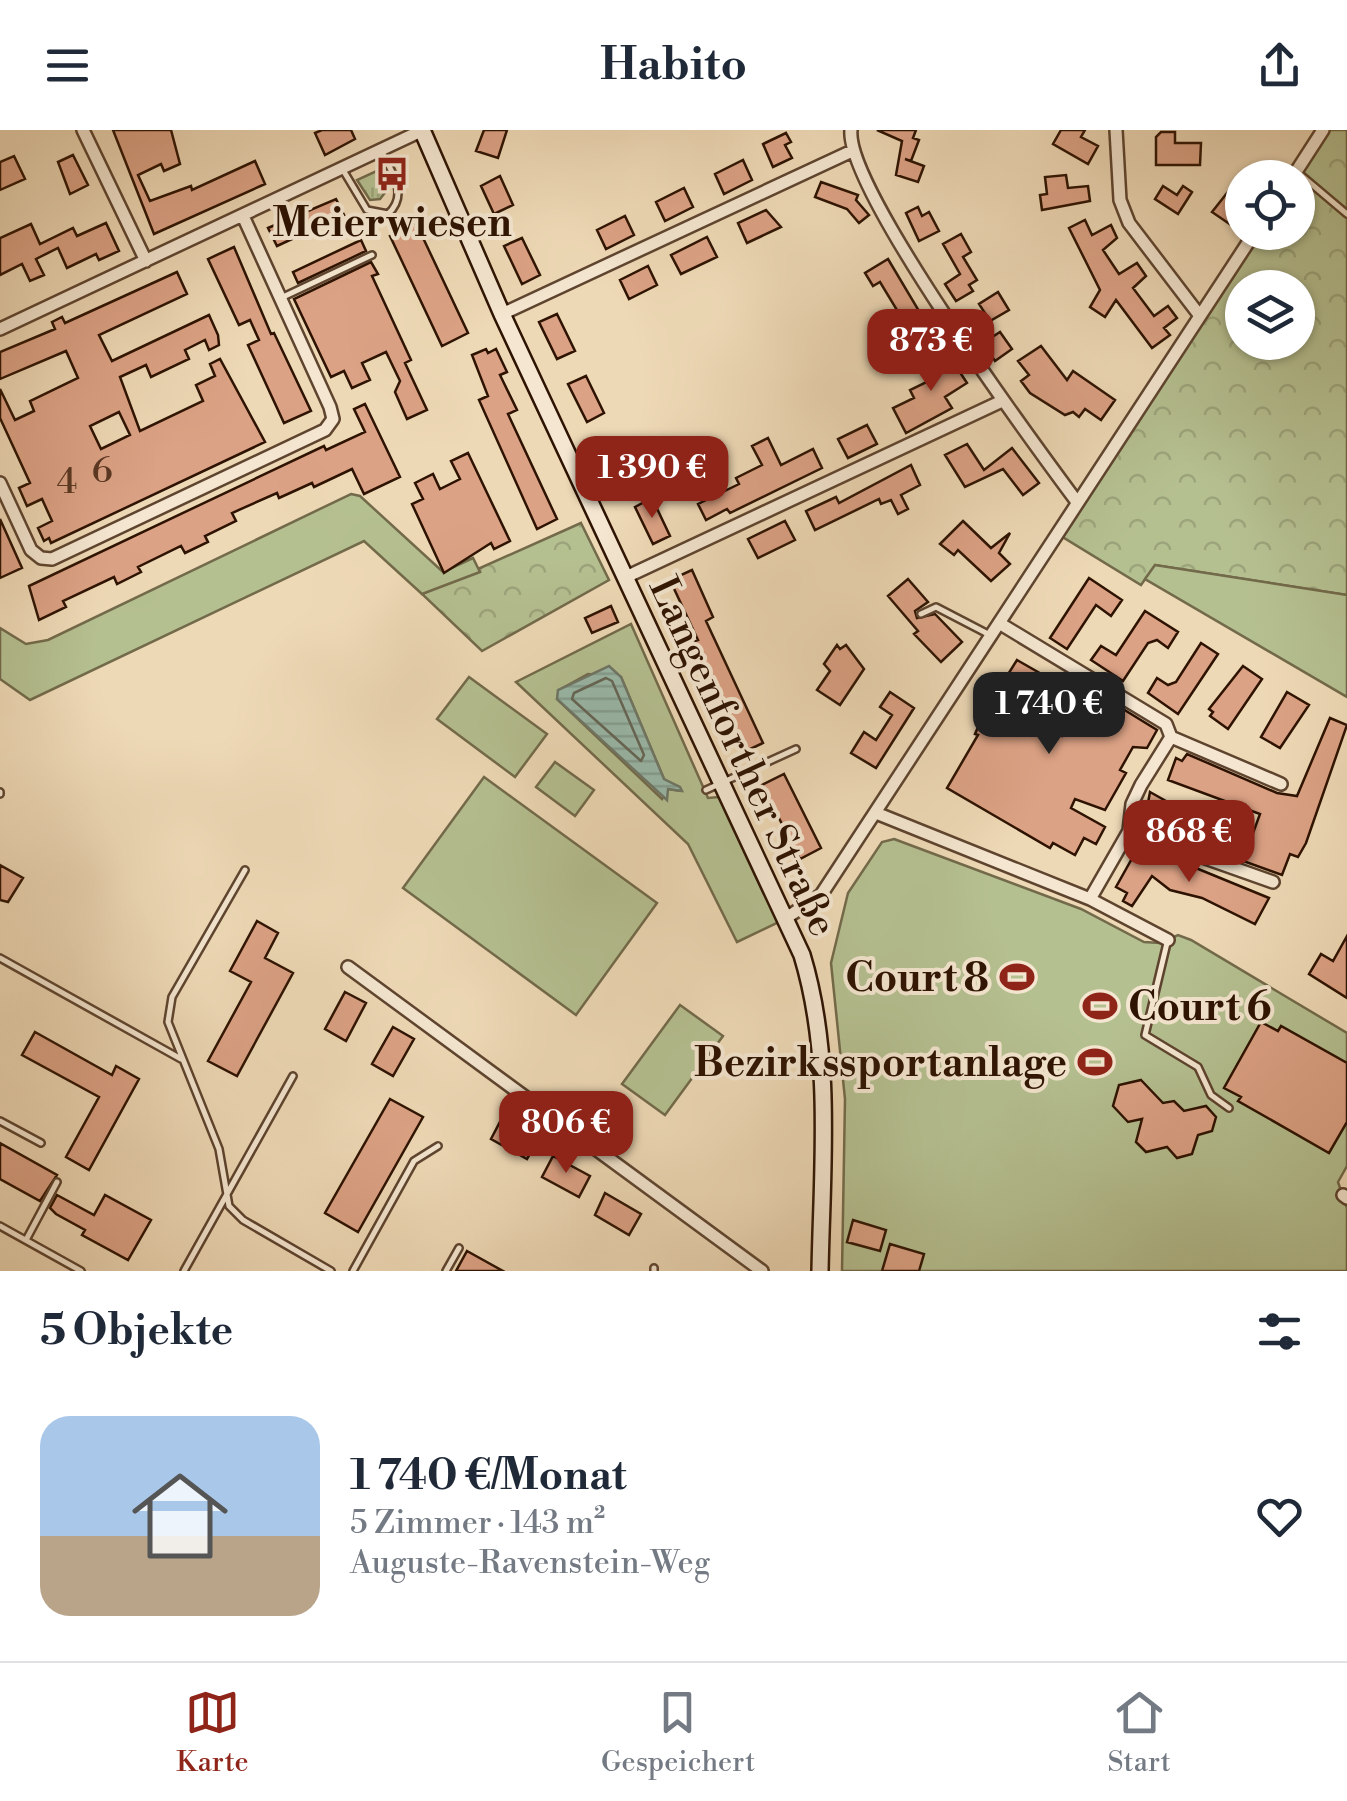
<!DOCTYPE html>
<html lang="de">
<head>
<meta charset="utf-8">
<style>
	:root { --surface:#fff; --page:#f2f2f3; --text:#1f2937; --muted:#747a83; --line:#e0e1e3; --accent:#8f2418 }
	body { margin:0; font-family:"Libre Bodoni",serif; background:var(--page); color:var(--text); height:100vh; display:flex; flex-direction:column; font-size:38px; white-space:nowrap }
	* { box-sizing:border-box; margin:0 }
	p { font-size:32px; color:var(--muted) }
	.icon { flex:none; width:55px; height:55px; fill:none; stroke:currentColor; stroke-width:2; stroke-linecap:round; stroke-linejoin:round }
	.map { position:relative; height:1141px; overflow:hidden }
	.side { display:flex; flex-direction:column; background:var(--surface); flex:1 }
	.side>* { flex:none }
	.fabs { position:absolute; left:1225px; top:30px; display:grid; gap:20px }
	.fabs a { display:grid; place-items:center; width:90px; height:90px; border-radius:50%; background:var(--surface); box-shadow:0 2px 8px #0004; font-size:50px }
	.price { position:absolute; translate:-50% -85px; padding:0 22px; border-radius:20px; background:var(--accent); color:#fff; font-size:32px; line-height:65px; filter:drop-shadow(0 2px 5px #0008) }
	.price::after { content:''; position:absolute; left:50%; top:60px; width:30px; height:22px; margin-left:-15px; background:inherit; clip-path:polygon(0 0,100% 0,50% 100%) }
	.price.current { background:#222; color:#fff }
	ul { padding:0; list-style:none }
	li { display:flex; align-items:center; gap:30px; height:250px; padding:0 40px }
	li+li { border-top:2px solid var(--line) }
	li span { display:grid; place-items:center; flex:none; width:280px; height:200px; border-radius:30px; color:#555 }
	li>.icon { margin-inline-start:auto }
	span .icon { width:120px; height:120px; fill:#fffc; stroke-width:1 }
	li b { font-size:42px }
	h2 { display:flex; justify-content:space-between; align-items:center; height:120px; padding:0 40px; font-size:42px }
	header { display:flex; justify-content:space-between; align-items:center; height:130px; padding:0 40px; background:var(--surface); font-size:45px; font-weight:800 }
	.tab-bar { display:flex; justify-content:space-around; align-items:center; height:140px; border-top:2px solid var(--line); background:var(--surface); font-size:28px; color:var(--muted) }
	.tab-bar a { display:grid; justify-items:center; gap:5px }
	.tab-bar .current { color:var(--accent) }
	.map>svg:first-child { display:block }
	.grass { fill:url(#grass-tufts); stroke:#726a4a; stroke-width:2.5 }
	.forest { fill:url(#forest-crowns); stroke:#726a4a; stroke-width:2.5; fill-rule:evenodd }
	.green { fill:#b5c091; stroke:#726a4a; stroke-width:2.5; fill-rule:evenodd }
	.water { fill:url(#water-rules); stroke:#6e7767; stroke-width:2.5 }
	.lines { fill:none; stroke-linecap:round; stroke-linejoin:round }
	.shore { stroke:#646656; stroke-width:2.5 }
	.building { fill:#dca285; stroke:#2e1302; stroke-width:2.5; fill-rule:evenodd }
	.service-casing { stroke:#5e442f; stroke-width:10 }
	.minor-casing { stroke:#5e442f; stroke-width:16 }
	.secondary-casing { stroke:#2e1302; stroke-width:20 }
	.service { stroke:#f4e6d0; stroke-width:5 }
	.minor { stroke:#f4e6d0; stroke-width:11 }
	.secondary { stroke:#f4e6d0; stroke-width:15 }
	.labels { text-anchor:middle; stroke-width:8; stroke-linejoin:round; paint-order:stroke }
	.number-label { font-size:35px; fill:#5a3723 }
	.poi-label { font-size:40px; font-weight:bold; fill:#2e1302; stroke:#f4e6d0; text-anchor:end }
	.street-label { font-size:40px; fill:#2e1302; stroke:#f4e6d0 }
</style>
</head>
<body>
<header><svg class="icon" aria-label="menu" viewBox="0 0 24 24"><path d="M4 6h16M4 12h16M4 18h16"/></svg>Habito<svg class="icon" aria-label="share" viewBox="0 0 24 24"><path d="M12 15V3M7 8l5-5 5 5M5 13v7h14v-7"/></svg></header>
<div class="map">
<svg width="1347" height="1141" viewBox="0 0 1347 1141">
	<defs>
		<pattern id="grass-tufts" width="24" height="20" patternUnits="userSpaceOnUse" patternTransform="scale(2.5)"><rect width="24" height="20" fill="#b5c091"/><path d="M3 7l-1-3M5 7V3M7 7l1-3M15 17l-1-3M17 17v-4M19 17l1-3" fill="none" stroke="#9ca47b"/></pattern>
		<pattern id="forest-crowns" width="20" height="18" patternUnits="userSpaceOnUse" patternTransform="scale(2.5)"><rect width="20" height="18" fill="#b5c091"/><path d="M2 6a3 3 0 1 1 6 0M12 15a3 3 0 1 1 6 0" fill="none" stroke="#9ca47b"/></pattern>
		<pattern id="water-rules" width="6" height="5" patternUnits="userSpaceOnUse" patternTransform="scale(2.5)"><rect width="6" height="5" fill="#99baab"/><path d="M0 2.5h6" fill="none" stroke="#849f92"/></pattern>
	</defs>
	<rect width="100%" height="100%" fill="#eed9b6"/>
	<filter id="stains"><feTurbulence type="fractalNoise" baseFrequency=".002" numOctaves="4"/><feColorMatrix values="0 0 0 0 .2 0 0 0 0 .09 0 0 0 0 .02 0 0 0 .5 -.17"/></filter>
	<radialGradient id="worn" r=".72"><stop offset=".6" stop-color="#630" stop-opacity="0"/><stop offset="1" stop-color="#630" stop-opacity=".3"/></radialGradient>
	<!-- grass -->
	<path class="grass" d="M 383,38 L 387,60 L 380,69 L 370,70 L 357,50 Z"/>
	<!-- forest -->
	<path class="forest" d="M 1329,0 L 1347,0 L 1347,465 L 1155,435 L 1141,455 L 1061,406 L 1261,103 L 1298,102 L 1298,48 ZM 1242,158 L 1298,158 L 1298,212 L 1242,212 Z
		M 581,393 L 609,450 L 482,521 L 422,464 Z"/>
	<!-- green -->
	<path class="green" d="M 351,364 L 360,366 L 443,442 L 473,428 L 480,442 L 422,464 L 364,411 L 30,570 L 0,549 L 0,498 L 26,514 L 48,510 Z
		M 1155,435 L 1347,465 L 1347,567 L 1145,449 Z
		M 631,494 L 708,668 L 719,667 L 779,792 L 737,812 L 688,714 L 516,552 ZM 588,544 L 621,547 L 664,649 L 681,661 L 668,659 L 662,669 L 557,569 L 559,560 Z
		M 469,547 L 547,604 L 515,647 L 437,589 Z
		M 555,632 L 594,660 L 575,686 L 536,657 Z
		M 484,647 L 657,773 L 576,885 L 403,758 Z
		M 894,709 L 1081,779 L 1144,812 L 1160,813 L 1178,805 L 1191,810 L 1347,903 L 1347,1036 L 1338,1052 L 1347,1078 L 1347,1141 L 842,1141 L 845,969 L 831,833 L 848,763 L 882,712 Z
		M 680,875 L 723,906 L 665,985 L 622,954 Z"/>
	<!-- water -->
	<path class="water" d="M 609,536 L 621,547 L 664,649 L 680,657 L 682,661 L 668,659 L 667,670 L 557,569 L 558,560 Z"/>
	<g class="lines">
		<!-- shore -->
		<path class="shore" d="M 606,548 L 612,551 L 644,625 L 641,631 L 572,569 L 574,563 Z"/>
	</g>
	<!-- building -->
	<path class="building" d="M 113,0 L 171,0 L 180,34 L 164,41 L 161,34 L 138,45 L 150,71 L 191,56 L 192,60 L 255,31 L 265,54 L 154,104 Z
		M 322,0 L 351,0 L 355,9 L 325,25 L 315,3 Z
		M 484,0 L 507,0 L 498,28 L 476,21 Z
		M 877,0 L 916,0 L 913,8 L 919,10 L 911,31 L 905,29 L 924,36 L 918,52 L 896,45 L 902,11 Z
		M 1061,0 L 1085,0 L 1081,7 L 1098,16 L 1088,34 L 1053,14 Z
		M 1161,2 L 1175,2 L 1175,13 L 1201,13 L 1200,35 L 1156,35 L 1156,7 Z
		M 786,3 L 791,12 L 785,15 L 792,28 L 773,37 L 763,14 Z
		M 73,25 L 88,55 L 70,64 L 58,32 Z
		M 14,26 L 25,49 L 0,60 L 0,32 Z
		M 743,30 L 752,50 L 724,64 L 715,44 Z
		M 1242,44 L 1242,84 L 1234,97 L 1212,82 Z
		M 1066,45 L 1068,58 L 1088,56 L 1090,71 L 1042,80 L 1040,65 L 1047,64 L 1045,47 Z
		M 500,46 L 513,75 L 494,84 L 481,56 Z
		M 821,52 L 858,65 L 856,70 L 869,85 L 859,93 L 847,79 L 815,67 Z
		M 1163,56 L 1177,65 L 1183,56 L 1192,62 L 1178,84 L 1155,69 Z
		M 684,58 L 693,77 L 665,91 L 656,72 Z
		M 336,69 L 344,85 L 277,116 L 268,98 Z
		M 918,77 L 922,86 L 929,82 L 939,101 L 919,111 L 906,83 Z
		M 766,80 L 781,97 L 747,113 L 738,93 Z
		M 625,86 L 634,105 L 606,119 L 597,100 Z
		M 1085,90 L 1092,105 L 1111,95 L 1117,108 L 1103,120 L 1119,144 L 1137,133 L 1146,146 L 1133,158 L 1154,186 L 1168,176 L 1177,188 L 1164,198 L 1170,205 L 1152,218 L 1116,170 L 1105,187 L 1090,177 L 1100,160 L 1069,98 Z
		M 106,93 L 119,121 L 99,130 L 96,124 L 67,138 L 58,118 L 36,129 L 44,145 L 30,151 L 22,134 L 0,145 L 0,108 L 31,94 L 40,114 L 73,98 L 77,106 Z
		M 416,93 L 468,203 L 442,216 L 390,106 Z
		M 961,104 L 971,122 L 963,127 L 977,150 L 969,155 L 973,161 L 956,171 L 945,154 L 960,144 L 943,114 Z
		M 707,107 L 717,127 L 681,144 L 671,125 Z
		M 522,108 L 540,145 L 522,154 L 504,116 Z
		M 361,110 L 366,121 L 298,153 L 293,142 Z
		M 234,117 L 271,204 L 274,203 L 311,281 L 284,293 L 248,215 L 259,210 L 250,190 L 239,195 L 208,129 Z
		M 888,129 L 922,186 L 899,200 L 893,189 L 900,185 L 880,152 L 873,156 L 865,143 Z
		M 371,132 L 378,144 L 372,146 L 411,230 L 405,233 L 427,280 L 407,289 L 395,262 L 400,251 L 386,222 L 362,233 L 370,250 L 352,258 L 344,241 L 331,247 L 294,169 Z
		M 648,136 L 657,155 L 629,169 L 620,150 Z
		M 177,142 L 187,164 L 99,205 L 112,231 L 209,185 L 218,205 L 219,215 L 209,220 L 205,210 L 185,220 L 189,229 L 151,247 L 146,235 L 120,247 L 140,301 L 203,271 L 196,255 L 215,246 L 210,234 L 220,229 L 265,312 L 51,413 L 49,408 L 44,411 L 38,398 L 52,391 L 42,369 L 27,376 L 19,358 L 30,353 L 0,288 L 0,259 L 15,290 L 34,281 L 30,271 L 78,248 L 66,221 L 0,249 L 0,222 L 55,199 L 52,192 L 62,187 L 65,193 ZM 119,282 L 130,305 L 101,319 L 90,296 Z
		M 998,162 L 1009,180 L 990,191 L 979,174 Z
		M 557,184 L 575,221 L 557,229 L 539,192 Z
		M 1000,202 L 1012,219 L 995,231 L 983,213 Z
		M 1041,216 L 1067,250 L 1073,241 L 1115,270 L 1101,290 L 1085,279 L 1079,287 L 1073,282 L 1065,285 L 1030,263 L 1021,251 L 1029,245 L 1018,231 Z
		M 944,218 L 967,253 L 945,267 L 952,278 L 906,303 L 893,278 L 914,268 L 910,260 L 939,246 L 928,229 Z
		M 486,219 L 488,223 L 496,219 L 507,242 L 500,245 L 517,280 L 508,284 L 557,389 L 537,399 L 479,270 L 488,266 L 472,225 Z
		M 586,246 L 604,283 L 587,292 L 568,254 Z
		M 365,274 L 400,347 L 364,364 L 352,339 L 314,357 L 312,353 L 279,368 L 277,363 L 232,383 L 236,391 L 205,406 L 208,412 L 185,423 L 181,416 L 138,437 L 141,442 L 117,454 L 114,447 L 63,471 L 66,477 L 39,490 L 29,456 L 324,316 L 326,320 L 365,302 L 354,279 Z
		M 867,295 L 877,314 L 848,328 L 838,309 Z
		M 768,308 L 781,335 L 813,319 L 822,338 L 730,383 L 727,379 L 706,390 L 698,374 L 739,354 L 736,348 L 762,335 L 752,316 Z
		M 616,310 L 634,348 L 617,356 L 599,319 Z
		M 967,314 L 984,340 L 1012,318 L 1039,353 L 1023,365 L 1003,339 L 965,357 L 945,325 Z
		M 468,323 L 510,411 L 494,419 L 491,413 L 444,443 L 412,374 L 423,369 L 415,353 L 433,344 L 440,359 L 460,349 L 451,331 Z
		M 911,335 L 920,355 L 901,365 L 908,379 L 898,384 L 891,370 L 881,374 L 879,369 L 815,400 L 806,381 L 836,367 L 839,373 Z
		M 652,368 L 670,406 L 653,414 L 635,377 Z
		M 0,389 L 22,438 L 0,448 Z
		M 785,391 L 795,410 L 758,428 L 748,409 Z
		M 963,391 L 991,418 L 1010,403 L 999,423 L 1010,434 L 991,451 L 958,420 L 954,425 L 940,414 Z
		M 692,440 L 713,487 L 706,491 L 763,613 L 744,622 L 692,512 L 698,510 L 670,450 Z
		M 1089,448 L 1122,470 L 1111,486 L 1096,475 L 1067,519 L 1050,508 Z
		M 908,449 L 928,472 L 915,481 L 917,488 L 935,484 L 962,512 L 941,532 L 914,504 L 918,501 L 888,466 Z
		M 611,476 L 618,492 L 592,503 L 585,488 Z
		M 1145,481 L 1178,502 L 1168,518 L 1157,510 L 1148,513 L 1123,551 L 1091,530 L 1101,516 L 1116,525 Z
		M 1201,513 L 1218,524 L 1178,584 L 1148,563 L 1157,548 L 1168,555 L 1176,552 Z
		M 837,515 L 840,519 L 846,515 L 864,539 L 840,575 L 817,560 L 830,541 L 824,534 Z
		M 1017,530 L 1066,558 L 1071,550 L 1092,560 L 1157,600 L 1147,618 L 1133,617 L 1120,640 L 1126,643 L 1105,680 L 1075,669 L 1071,678 L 1105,697 L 1096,714 L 1084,708 L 1075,725 L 1053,713 L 1050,718 L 947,658 L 978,605 L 975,604 L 985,581 ZM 1053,564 L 1072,574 L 1069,580 L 1075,583 L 1062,606 L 1037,591 Z
		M 1243,536 L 1262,549 L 1228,599 L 1210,586 L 1213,582 L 1209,579 Z
		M 890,562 L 914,578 L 876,638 L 851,623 L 864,602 L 876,610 L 892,585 L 880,577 Z
		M 1287,562 L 1309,575 L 1280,618 L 1261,607 Z
		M 1330,588 L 1347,595 L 1306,713 L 1298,727 L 1290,724 L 1282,745 L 1199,715 L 1209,690 L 1252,706 L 1260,684 L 1168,650 L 1176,628 L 1182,631 L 1187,624 L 1277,663 L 1297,666 Z
		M 784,644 L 821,718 L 800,729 L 762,655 Z
		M 1150,662 L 1182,680 L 1172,705 L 1144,695 Z
		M 1139,716 L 1170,733 L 1172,729 L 1191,736 L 1269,768 L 1255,794 L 1202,768 L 1170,760 L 1152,746 L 1132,776 L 1123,771 L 1127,763 L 1116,757 Z
		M 0,735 L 23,748 L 8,772 L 0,770 Z
		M 257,791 L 278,803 L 265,828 L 293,843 L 237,946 L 208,931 L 251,852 L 230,841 Z
		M 1347,806 L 1347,868 L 1309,844 L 1321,824 L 1333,831 Z
		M 345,862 L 366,873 L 346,911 L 325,899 Z
		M 1261,892 L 1278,901 L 1281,896 L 1347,933 L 1347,992 L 1329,1023 L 1238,971 L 1241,967 L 1224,958 Z
		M 393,897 L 414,909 L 393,946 L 372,934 Z
		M 35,902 L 112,945 L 116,936 L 139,949 L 89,1040 L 66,1027 L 99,967 L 22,925 Z
		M 1141,950 L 1163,973 L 1174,971 L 1184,981 L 1206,976 L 1216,987 L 1212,1001 L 1198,1005 L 1192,1024 L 1177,1028 L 1167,1017 L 1146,1022 L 1136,1012 L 1142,989 L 1128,992 L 1113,976 L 1119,955 Z
		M 390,969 L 423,987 L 358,1102 L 325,1083 Z
		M 502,988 L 538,1009 L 527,1029 L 491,1009 Z
		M 0,1013 L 57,1045 L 40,1071 L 0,1049 Z
		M 553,1026 L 590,1046 L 579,1067 L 542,1047 Z
		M 605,1063 L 641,1084 L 629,1105 L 595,1085 Z
		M 57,1065 L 94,1085 L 105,1065 L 151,1090 L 128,1130 L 82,1105 L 85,1100 L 56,1084 L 50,1078 Z
		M 853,1090 L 886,1100 L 880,1121 L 847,1112 Z
		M 890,1114 L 924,1124 L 919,1141 L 882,1141 Z
		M 467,1121 L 503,1141 L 456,1141 Z"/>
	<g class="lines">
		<!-- service casing -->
		<g class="service-casing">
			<path id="service" d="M 343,40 L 367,80 L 388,84 C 409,65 392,43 382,22
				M 1296,41 L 1347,84
				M 283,167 L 372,125
				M 921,484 L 936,477 L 988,504
				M 706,660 L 796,619
				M 0,662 L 0,664
				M 245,740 L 172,867 L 168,892 L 219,1019 L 229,1076 L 243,1090 L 331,1141
				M 1167,813 L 1145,905 L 1198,937 L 1211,965 L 1229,978
				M 0,828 L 181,929
				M 0,991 L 41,1013
				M 0,1096 L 81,1141
				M 26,1110 L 57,1052
				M 654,1138 L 654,1141
				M 184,1141 L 293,946
				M 353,1141 L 414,1031 L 438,1016
				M 446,1141 L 459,1118"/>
		</g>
		<!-- minor casing -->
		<g class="minor-casing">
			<path id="minor" d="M 83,0 L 146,131
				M 851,0 C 845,58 1034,314 1077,372
				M 1116,0 L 1120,70 L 1129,93 L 1200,186
				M 1292,48 L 1323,0
				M 502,184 L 852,21
				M 0,199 L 423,0
				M 0,353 L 31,420 L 41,428 L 52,429 L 325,300 L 333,289 L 330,277 L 243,86
				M 626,447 L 1002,271
				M 999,493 L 1166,594 L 1171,607 L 1141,655 L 1132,674 L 1129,701 L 1090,769
				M 1171,607 L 1281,654
				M 876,683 L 1090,769 L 1168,810
				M 1129,701 L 1273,752
				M 786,788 L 821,765 L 1255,102
				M 348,837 L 762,1141
				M 1343,1065 L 1347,1068"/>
		</g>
		<!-- secondary casing -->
		<g class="secondary-casing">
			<path id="secondary" d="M 422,0 L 502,184 L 802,825 C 833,927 822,1036 820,1141"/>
		</g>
		<!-- service -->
		<use href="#service" class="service"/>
		<!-- minor -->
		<use href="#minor" class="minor"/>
		<!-- secondary -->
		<use href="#secondary" class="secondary"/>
	</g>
	<!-- icons -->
	<defs>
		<g id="bus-bare" transform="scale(2.7)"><path d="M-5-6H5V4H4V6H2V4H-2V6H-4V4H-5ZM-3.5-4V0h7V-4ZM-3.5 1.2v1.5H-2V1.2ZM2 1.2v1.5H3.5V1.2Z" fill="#8f2418" stroke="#f4e6d0" stroke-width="2.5" paint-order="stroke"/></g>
		<g id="stadium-bare" transform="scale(2.7)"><path d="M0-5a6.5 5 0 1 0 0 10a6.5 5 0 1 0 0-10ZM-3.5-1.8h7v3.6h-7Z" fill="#8f2418" stroke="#f4e6d0" stroke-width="2.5" paint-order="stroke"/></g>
	</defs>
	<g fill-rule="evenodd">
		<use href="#bus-bare" x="392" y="44"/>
		<use href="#stadium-bare" x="1017" y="847"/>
		<use href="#stadium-bare" x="1100" y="876"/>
		<use href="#stadium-bare" x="1095" y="932"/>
	</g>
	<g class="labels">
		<!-- number labels -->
		<g class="number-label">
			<text x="102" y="352">6</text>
			<text x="67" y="363">4</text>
		</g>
		<!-- poi labels -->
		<g class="poi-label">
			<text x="392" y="106" text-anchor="middle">Meierwiesen</text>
			<text x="989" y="861">Court 8</text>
			<text x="1128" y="890" text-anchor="start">Court 6</text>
			<text x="1067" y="946">Bezirkssportanlage</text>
		</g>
		<!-- street labels -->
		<g class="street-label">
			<text transform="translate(744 626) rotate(65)" y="14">Langenforther Straße</text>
		</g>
	</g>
	<rect width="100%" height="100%" filter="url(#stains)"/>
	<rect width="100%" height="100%" fill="url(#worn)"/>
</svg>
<div class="fabs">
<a><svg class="icon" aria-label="locate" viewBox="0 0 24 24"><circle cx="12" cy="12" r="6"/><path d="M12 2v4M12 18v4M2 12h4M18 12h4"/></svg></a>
<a><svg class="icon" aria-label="layers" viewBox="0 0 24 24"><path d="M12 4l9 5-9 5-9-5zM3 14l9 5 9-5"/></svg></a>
</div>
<b class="price" style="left:931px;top:264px">873 €</b>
<b class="price" style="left:652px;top:391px">1 390 €</b>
<b class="price current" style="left:1049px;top:627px">1 740 €</b>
<b class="price" style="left:1189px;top:755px">868 €</b>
<b class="price" style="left:566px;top:1046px">806 €</b>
</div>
<section class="side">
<h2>5 Objekte<svg class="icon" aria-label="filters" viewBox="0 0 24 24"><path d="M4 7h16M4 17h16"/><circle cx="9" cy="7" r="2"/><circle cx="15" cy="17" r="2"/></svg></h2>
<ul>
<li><span style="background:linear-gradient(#a9c7e8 60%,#b9a48a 0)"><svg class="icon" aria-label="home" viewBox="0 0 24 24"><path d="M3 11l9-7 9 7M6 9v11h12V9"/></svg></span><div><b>1 740 €/Monat</b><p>5 Zimmer · 143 m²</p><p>Auguste-Ravenstein-Weg</p></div><svg class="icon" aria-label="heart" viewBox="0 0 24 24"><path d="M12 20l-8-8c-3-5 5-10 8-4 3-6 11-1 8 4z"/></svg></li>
</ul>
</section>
<nav class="tab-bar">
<a class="current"><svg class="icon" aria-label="map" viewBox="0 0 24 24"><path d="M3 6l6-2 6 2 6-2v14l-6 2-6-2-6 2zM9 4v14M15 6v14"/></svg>Karte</a>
<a><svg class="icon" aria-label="saved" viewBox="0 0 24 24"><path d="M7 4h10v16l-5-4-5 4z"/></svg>Gespeichert</a>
<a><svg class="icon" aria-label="home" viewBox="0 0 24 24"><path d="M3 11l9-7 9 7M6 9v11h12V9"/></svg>Start</a>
</nav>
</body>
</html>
